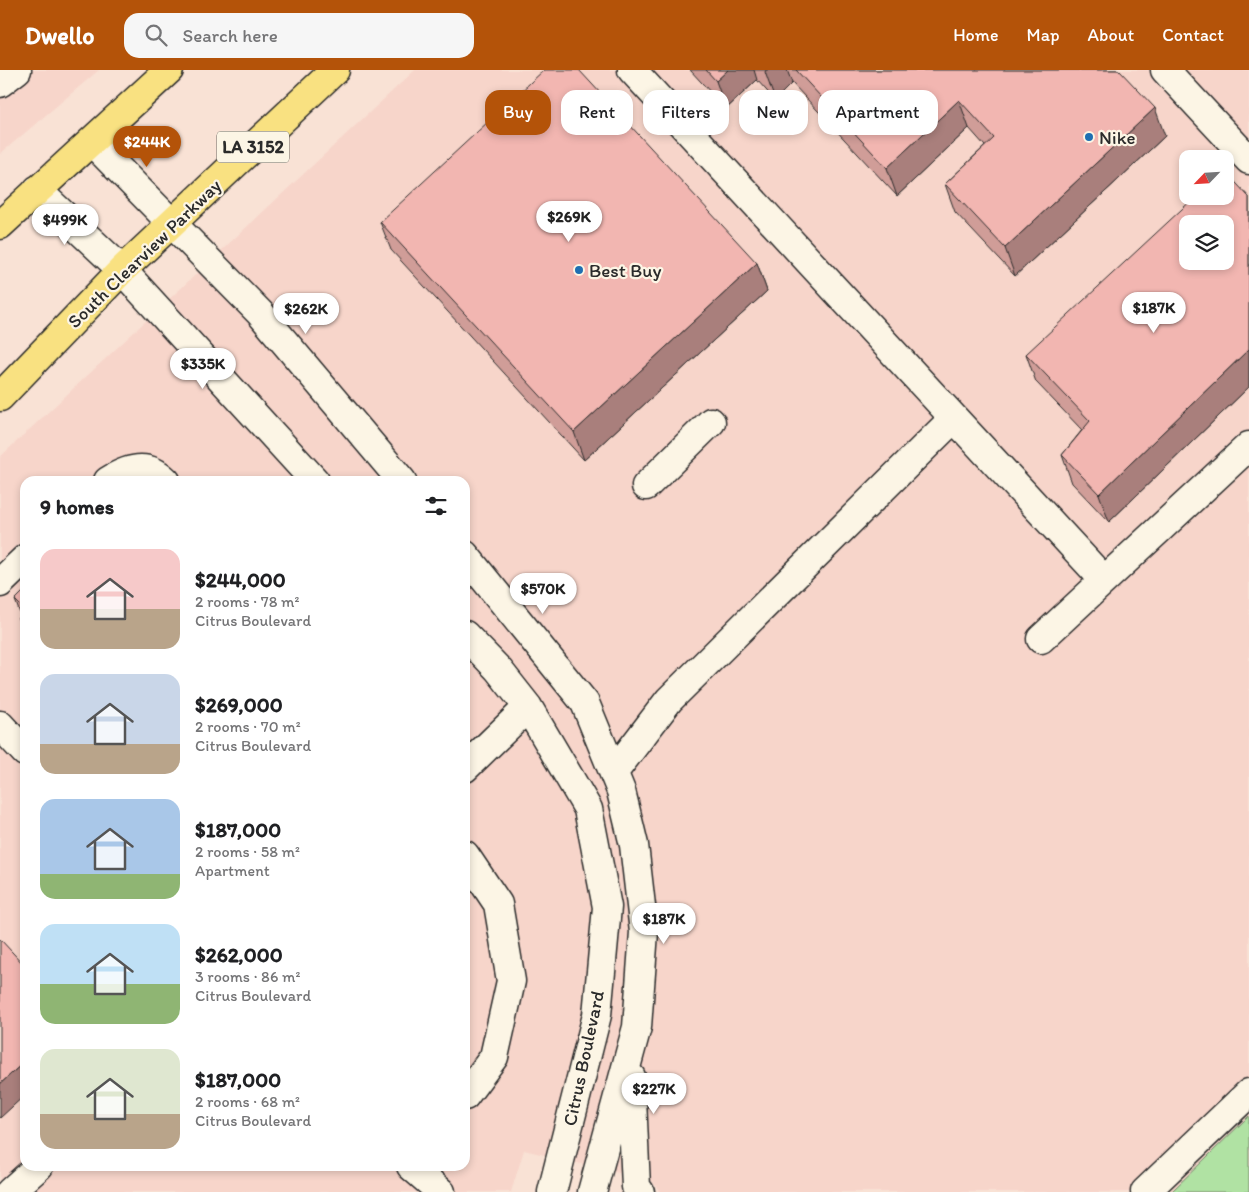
<!DOCTYPE html>
<html lang="en">
<head>
<meta charset="utf-8">
<style>
	:root { --surface:#fff; --page:#f6f6f6; --text:#202124; --muted:#757577; --accent:#b45309 }
	body { margin:0; font-family:Itim,sans-serif; background:var(--page); color:var(--text); height:100vh; display:flex; flex-direction:column; font-size:19px; white-space:nowrap }
	* { box-sizing:border-box; margin:0 }
	p { font-size:16px; color:var(--muted) }
	.icon { flex:none; width:28px; height:28px; fill:none; stroke:currentColor; stroke-width:2; stroke-linecap:round; stroke-linejoin:round }
	.map { position:relative; flex:1; overflow:hidden }
	.side { position:absolute; left:20px; top:406px; width:450px; height:695px; display:flex; flex-direction:column; background:var(--surface); border-radius:15px; box-shadow:0 2px 8px #0003 }
	.side>* { flex:none }
	.hud { position:absolute; left:485px; top:20px; width:475px; height:45px; display:flex; gap:10px }
	.needle { width:32px; rotate:245deg }
	.buttons { position:absolute; left:1179px; top:80px; display:grid; gap:10px }
	.buttons a { display:grid; place-items:center; width:55px; height:55px; border-radius:10px; background:var(--surface); box-shadow:0 2px 8px #0003; font-size:25px }
	.price { position:absolute; translate:-50% -42px; padding:0 11px; border-radius:18px; background:#fff; color:#222; font-size:16px; line-height:32px; filter:drop-shadow(0 1px 2px #0008) }
	.price::after { content:''; position:absolute; left:50%; top:30px; width:15px; height:11px; margin-left:-8px; background:inherit; clip-path:polygon(0 0,100% 0,50% 100%) }
	.price.on { background:var(--accent); color:#fff }
	ul { padding:0; list-style:none }
	li { display:flex; align-items:center; gap:15px; height:125px; padding:0 20px }
	li span { display:grid; place-items:center; flex:none; width:140px; height:100px; border-radius:15px; color:#555 }
	li>.icon { margin-inline-start:auto }
	span .icon { width:60px; height:60px; fill:#fffc; stroke-width:1 }
	li b { font-size:21px }
	h2 { display:flex; justify-content:space-between; align-items:center; height:60px; padding:0 20px; font-size:21px }
	.chip { padding:0 18px; border-radius:15px; background:var(--surface); box-shadow:0 2px 8px #0003; font-size:18px; line-height:45px }
	.chip.on { background:var(--accent); color:#fff }
	header { display:flex; align-items:center; gap:30px; box-sizing:border-box; height:70px; padding:0 25px; background:var(--accent); color:#fff }
	header strong { font-size:24px }
	nav { display:flex; gap:28px; margin-inline-start:auto; font-size:18px }
	.search { width:350px; height:45px; background:var(--page); display:flex; align-items:center; gap:12px; box-sizing:border-box; padding:0 18px; border-radius:15px; color:var(--muted); font-size:19px }
	.map>svg:first-child { display:block }
	.built { fill:#f7d5ca; fill-rule:evenodd }
	.green { fill:#b0e2a3; stroke:#6e8667 }
	.lines { fill:none; stroke-linecap:round; stroke-linejoin:round }
	.minor-casing { stroke:#2b2b2b; stroke-width:31 }
	.highway-casing { stroke:#2b2b2b; stroke-width:31 }
	.minor { stroke:#fcf5e5; stroke-width:28 }
	.highway { stroke:#f9e181; stroke-width:28 }
	.wall { fill:#d09d98; stroke:#2b2b2b }
	.shaded-wall { fill:#a97f7c; stroke:#2b2b2b }
	.building { fill:#f2b6b1; stroke:#2b2b2b; fill-rule:evenodd }
	.poi-dot { fill:#1f6fb2; stroke:#fcf5e5; stroke-width:2 }
	.labels { text-anchor:middle; stroke-width:4.5; stroke-linejoin:round; paint-order:stroke }
	.shield { fill:#fcf5e5; stroke:#6a6863; stroke-width:1 }
	.shield-label { font-size:18px; font-weight:bold; fill:#2b2b2b }
	.poi-label { font-size:19px; fill:#2b2b2b; stroke:#fcf5e5; text-anchor:start }
	.street-label { font-size:19px; fill:#2b2b2b; stroke:#fcf5e5 }
</style>
</head>
<body>
<header>
<strong>Dwello</strong>
<div class="search"><svg class="icon" aria-label="search" viewBox="0 0 24 24"><circle cx="10" cy="10" r="6"/><path d="M15 15l6 6"/></svg>Search here</div>
<nav><a>Home</a><a>Map</a><a>About</a><a>Contact</a></nav>
</header>
<div class="map">
<svg width="1249" height="1122" viewBox="0 0 1249 1122">
	<rect width="100%" height="100%" fill="#f9e2d5"/>
	<filter id="ink" filterUnits="userSpaceOnUse"><feTurbulence type="fractalNoise" baseFrequency=".02" numOctaves="2"/><feDisplacementMap in="SourceGraphic" scale="10" xChannelSelector="R" yChannelSelector="G"/><feConvolveMatrix kernelMatrix="1 2 1 2 8 2 1 2 1" color-interpolation-filters="sRGB"/></filter>
	<g filter="url(#ink)">
		<!-- built -->
		<path class="built" d="M 0,0 L 99,0 L 0,84 Z
			M 415,0 L 1249,0 L 1249,1122 L 660,1122 L 652,1111 L 524,1080 L 511,1122 L 0,1122 L 0,387 ZM 1188,89 L 1225,89 L 1225,126 L 1188,126 ZM 1188,154 L 1225,154 L 1225,191 L 1188,191 ZM 25,411 L 465,411 L 465,1096 L 25,1096 Z"/>
		<!-- green -->
		<path class="green" d="M 1249,1046 L 1249,1122 L 1171,1122 Z"/>
		<g class="lines">
			<!-- minor casing -->
			<g class="minor-casing">
				<path id="minor" d="M 632,0 L 1104,510
					M 1165,0 L 1249,90
					M 0,13 L 17,0
					M 92,72 L 260,243 L 402,411
					M 37,120 L 122,200 L 315,411
					M 108,411 C 128,398 148,392 166,411
					M 646,416 L 711,352
					M 465,485 L 585,633 L 621,721 L 634,775 L 644,862 L 637,957 L 592,1122
					M 0,513 L 25,489
					M 465,565 L 498,599 L 528,637 L 588,739 L 607,837 L 597,945 L 552,1122
					M 1041,569 L 1249,376
					M 0,655 L 25,682
					M 465,698 L 528,637
					M 614,702 L 669,630 L 954,348
					M 465,785 L 498,834 L 511,911 L 494,987 L 465,1026
					M 631,1007 L 636,1117 L 640,1122
					M 411,1096 L 441,1122
					M 10,1122 L 39,1096
					M 1145,1122 L 1249,1023"/>
			</g>
			<!-- highway casing -->
			<g class="highway-casing">
				<path id="highway" d="M 0,155 L 169,0
					M 0,327 L 122,200 L 335,0"/>
			</g>
			<!-- minor -->
			<use href="#minor" class="minor"/>
			<!-- highway -->
			<use href="#highway" class="highway"/>
		</g>
		<!-- wall -->
		<path class="wall" d="M 690,0 L 1119,0 L 1165,66 L 1015,206 L 955,142 L 945,114 L 985,76 L 969,58 L 897,126 L 792,13 L 775,30 L 757,10 L 726,39 Z
			M 1249,127 L 1249,317 L 1109,452 L 1072,413 L 1062,385 L 1082,360 L 1036,312 L 1026,284 Z
			M 380,152 L 757,193 L 767,221 L 584,390 L 391,180 Z
			M 25,520 L 25,568 L 18,549 L 21,546 L 15,530 Z"/>
		<!-- shaded-wall -->
		<path class="shaded-wall" d="M 728,0 L 754,0 L 757,10 L 726,39 L 716,11 Z
			M 766,0 L 787,0 L 792,13 L 775,30 L 765,2 Z
			M 959,30 L 969,58 L 897,126 L 887,98 Z
			M 1155,38 L 1165,66 L 1015,206 L 1005,178 Z
			M 757,193 L 767,221 L 584,390 L 574,362 Z
			M 1249,279 L 1249,317 L 1109,452 L 1099,424 Z
			M 25,991 L 25,1025 L 0,1048 L 0,1014 Z"/>
		<!-- building -->
		<path class="building" d="M 544,0 L 579,0 L 757,193 L 574,362 L 380,152 Z
			M 706,0 L 728,0 L 716,11 Z
			M 796,0 L 1119,0 L 1155,38 L 1005,178 L 945,114 L 994,68 L 959,30 L 887,98 Z
			M 1225,101 L 1249,127 L 1249,279 L 1099,424 L 1062,385 L 1090,351 L 1026,284 L 1196,126 L 1225,126 ZM 1188,154 L 1225,154 L 1225,191 L 1188,191 Z
			M 25,520 L 25,540 L 15,530 Z
			M 25,542 L 25,556 L 18,549 Z
			M 0,869 L 25,896 L 25,991 L 0,1014 Z"/>
	</g>
	<!-- markers -->
	<g class="poi-dot">
		<circle cx="1089" cy="67" r="5"/>
		<circle cx="579" cy="200" r="5"/>
	</g>
	<g class="labels">
		<!-- shield labels -->
		<rect class="shield" x="217" y="61.5" width="72" height="31" rx="4"/>
		<g class="shield-label">
			<text x="253" y="83">LA 3152</text>
		</g>
		<!-- poi labels -->
		<g class="poi-label">
			<text x="1099" y="74">Nike</text>
			<text x="589" y="207">Best Buy</text>
		</g>
		<!-- street labels -->
		<g class="street-label">
			<text transform="translate(144 183) rotate(-44)" y="7">South Clearview Parkway</text>
			<text transform="translate(583 988) rotate(-78)" y="7">Citrus Boulevard</text>
		</g>
	</g>
</svg>
<div class="buttons">
<a><svg class="needle" viewBox="-14 -14 28 28"><path d="M0-13l5 13h-10z" fill="#e53935"/><path d="M0 13l5-13h-10z" fill="#757577"/></svg></a>
<a><svg class="icon" aria-label="layers" viewBox="0 0 24 24"><path d="M12 4l9 5-9 5-9-5zM3 14l9 5 9-5"/></svg></a>
</div>
<b class="price on" style="left:147px;top:98px">$244K</b>
<b class="price" style="left:569px;top:173px">$269K</b>
<b class="price" style="left:65px;top:176px">$499K</b>
<b class="price" style="left:1154px;top:264px">$187K</b>
<b class="price" style="left:306px;top:265px">$262K</b>
<b class="price" style="left:203px;top:320px">$335K</b>
<b class="price" style="left:543px;top:545px">$570K</b>
<b class="price" style="left:664px;top:875px">$187K</b>
<b class="price" style="left:654px;top:1045px">$227K</b>
<div class="hud">
<a class="chip on">Buy</a>
<a class="chip">Rent</a>
<a class="chip">Filters</a>
<a class="chip">New</a>
<a class="chip">Apartment</a>
</div>
<section class="side">
<h2>9 homes<svg class="icon" aria-label="filters" viewBox="0 0 24 24"><path d="M4 7h16M4 17h16"/><circle cx="9" cy="7" r="2"/><circle cx="15" cy="17" r="2"/></svg></h2>
<ul>
<li><span style="background:linear-gradient(#f6c9c9 60%,#b9a48a 0)"><svg class="icon" aria-label="home" viewBox="0 0 24 24"><path d="M3 11l9-7 9 7M6 9v11h12V9"/></svg></span><div><b>$244,000</b><p>2 rooms · 78 m²</p><p>Citrus Boulevard</p></div></li>
<li><span style="background:linear-gradient(#c9d6e8 70%,#b9a48a 0)"><svg class="icon" aria-label="home" viewBox="0 0 24 24"><path d="M3 11l9-7 9 7M6 9v11h12V9"/></svg></span><div><b>$269,000</b><p>2 rooms · 70 m²</p><p>Citrus Boulevard</p></div></li>
<li><span style="background:linear-gradient(#a9c7e8 75%,#8fb573 0)"><svg class="icon" aria-label="home" viewBox="0 0 24 24"><path d="M3 11l9-7 9 7M6 9v11h12V9"/></svg></span><div><b>$187,000</b><p>2 rooms · 58 m²</p><p>Apartment</p></div></li>
<li><span style="background:linear-gradient(#bfe0f5 60%,#8fb573 0)"><svg class="icon" aria-label="home" viewBox="0 0 24 24"><path d="M3 11l9-7 9 7M6 9v11h12V9"/></svg></span><div><b>$262,000</b><p>3 rooms · 86 m²</p><p>Citrus Boulevard</p></div></li>
<li><span style="background:linear-gradient(#dfe7d0 65%,#b9a48a 0)"><svg class="icon" aria-label="home" viewBox="0 0 24 24"><path d="M3 11l9-7 9 7M6 9v11h12V9"/></svg></span><div><b>$187,000</b><p>2 rooms · 68 m²</p><p>Citrus Boulevard</p></div></li>
</ul>
</section>
</div>
</body>
</html>
